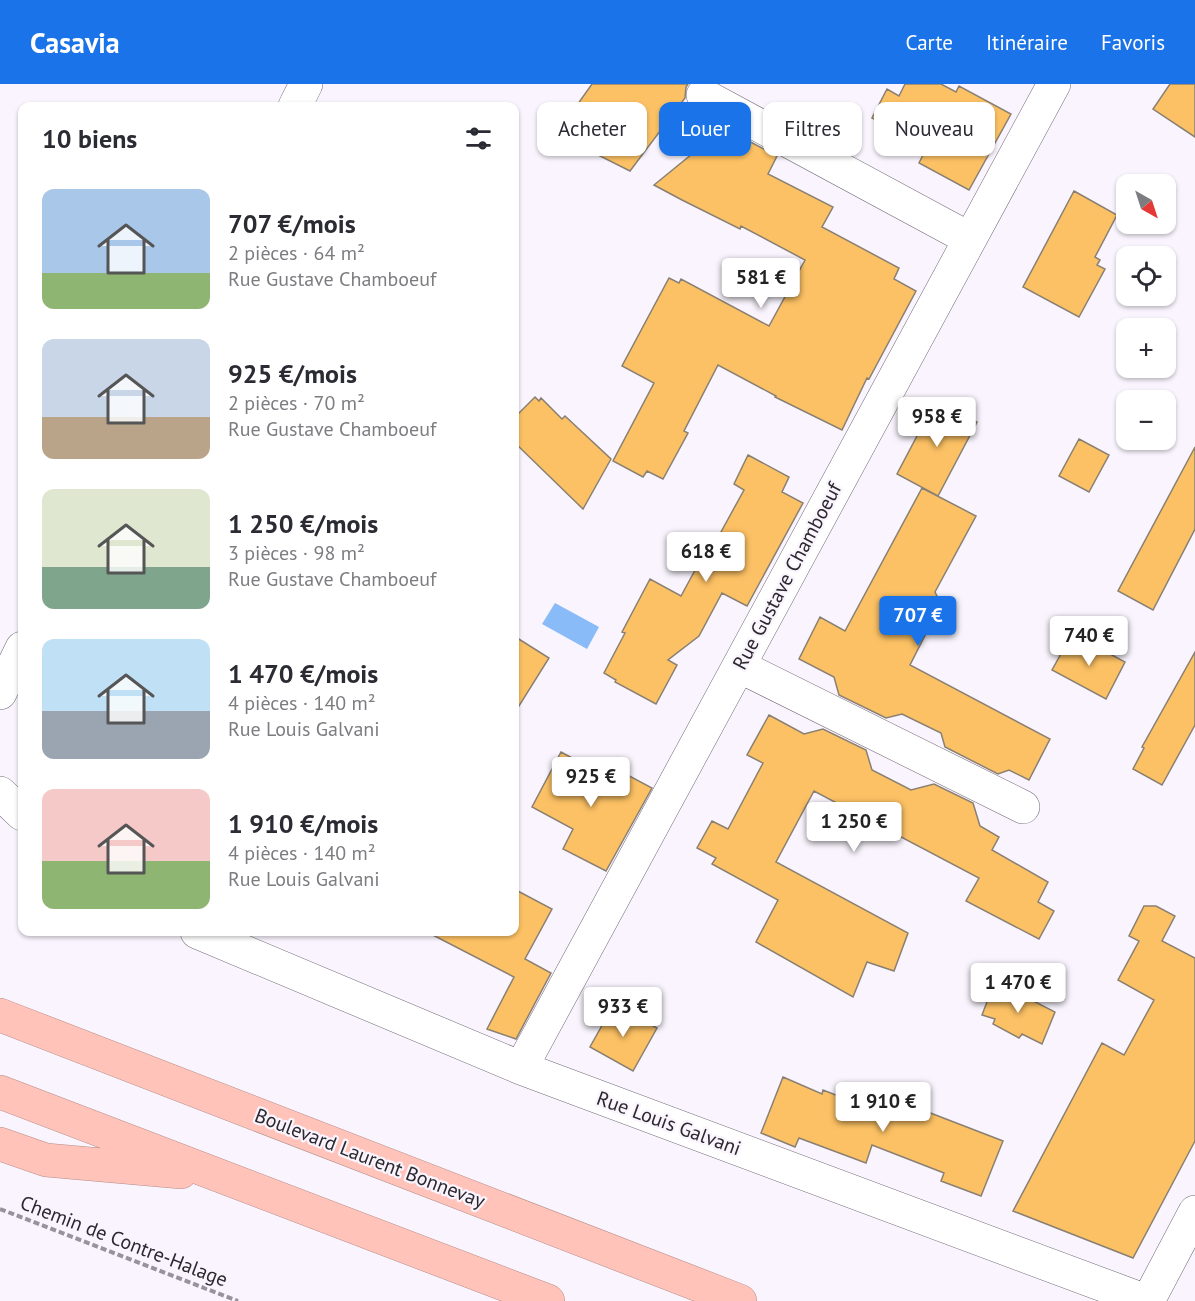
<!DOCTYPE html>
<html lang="fr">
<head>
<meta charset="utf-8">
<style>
	:root { --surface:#fff; --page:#f2f2f3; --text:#2b2b33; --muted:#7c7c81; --accent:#1a73e8 }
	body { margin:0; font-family:"PT Sans",sans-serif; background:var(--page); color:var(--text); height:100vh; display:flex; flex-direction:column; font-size:22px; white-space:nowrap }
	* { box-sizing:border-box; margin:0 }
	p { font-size:20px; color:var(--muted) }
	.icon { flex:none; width:33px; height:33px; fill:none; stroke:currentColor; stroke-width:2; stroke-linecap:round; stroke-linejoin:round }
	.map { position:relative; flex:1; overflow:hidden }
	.panel { position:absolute; left:18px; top:18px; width:501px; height:834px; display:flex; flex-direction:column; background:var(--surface); border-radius:12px; box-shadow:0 2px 4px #0004 }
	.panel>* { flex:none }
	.top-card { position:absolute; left:537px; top:18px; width:567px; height:54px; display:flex; gap:12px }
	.needle { width:39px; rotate:141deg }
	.fabs { position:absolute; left:1116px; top:90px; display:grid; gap:12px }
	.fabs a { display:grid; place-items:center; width:60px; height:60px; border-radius:12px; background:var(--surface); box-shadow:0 2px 4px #0004; font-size:30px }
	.price { position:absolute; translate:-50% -51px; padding:0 14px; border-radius:6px; background:#fff; color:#222; font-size:20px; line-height:39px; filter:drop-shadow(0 2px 3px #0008) }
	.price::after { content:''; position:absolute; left:50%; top:36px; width:18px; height:14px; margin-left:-9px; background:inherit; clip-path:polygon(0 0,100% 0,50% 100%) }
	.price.on { background:var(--accent); color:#fff }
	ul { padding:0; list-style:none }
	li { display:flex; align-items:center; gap:18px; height:150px; padding:0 24px }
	li span { display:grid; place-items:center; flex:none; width:168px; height:120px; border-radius:12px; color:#555 }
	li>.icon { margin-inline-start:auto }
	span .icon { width:72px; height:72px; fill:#fffc; stroke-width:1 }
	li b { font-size:26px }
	h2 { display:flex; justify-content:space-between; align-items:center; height:72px; padding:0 24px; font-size:26px }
	.tag { padding:0 21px; border-radius:12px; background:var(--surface); box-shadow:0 2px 4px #0004; font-size:21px; line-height:54px }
	.tag.on { background:var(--accent); color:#fff }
	header { display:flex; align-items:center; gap:36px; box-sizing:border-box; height:84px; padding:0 30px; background:var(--accent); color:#fff }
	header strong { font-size:28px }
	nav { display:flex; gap:33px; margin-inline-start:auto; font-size:21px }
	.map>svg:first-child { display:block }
	.water { fill:#89bbf9 }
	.building { fill:#fcc164; stroke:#898073; stroke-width:1.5 }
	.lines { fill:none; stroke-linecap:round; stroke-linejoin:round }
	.minor-casing { stroke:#726b78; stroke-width:34 }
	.highway-casing { stroke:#b58d89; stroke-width:34 }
	.path { stroke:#97939b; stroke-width:4; stroke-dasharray:6 3; stroke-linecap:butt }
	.minor { stroke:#fff; stroke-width:33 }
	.highway { stroke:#ffc3ba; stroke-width:33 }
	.labels { text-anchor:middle; stroke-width:4.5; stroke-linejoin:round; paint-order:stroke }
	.street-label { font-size:20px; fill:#2b282e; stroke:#f9f4fd }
</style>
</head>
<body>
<header>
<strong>Casavia</strong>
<nav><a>Carte</a><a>Itinéraire</a><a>Favoris</a></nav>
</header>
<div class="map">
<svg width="1195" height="1217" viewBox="0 0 1195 1217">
	<rect width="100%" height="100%" fill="#f9f4fd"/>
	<!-- water -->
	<path class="water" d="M 555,519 L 599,543 L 587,565 L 542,540 Z"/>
	<!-- building -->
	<path class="building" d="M 592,0 L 688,0 L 686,3 L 685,14 L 630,87 L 580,62 L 591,44 L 570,31 Z
		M 905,0 L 941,0 L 956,8 L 959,2 L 1011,30 L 969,106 L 919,79 L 927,63 L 872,34 L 887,5 L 899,12 Z
		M 1170,0 L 1195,0 L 1195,53 L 1153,25 Z
		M 724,44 L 777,72 L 768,90 L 833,123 L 822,143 L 899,184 L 894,195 L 916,207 L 869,295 L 867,294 L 842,346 L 775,313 L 776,312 L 718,281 L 684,347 L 688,349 L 663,395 L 647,387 L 643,393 L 613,377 L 654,299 L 622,282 L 669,194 L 679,199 L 681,195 L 769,242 L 805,176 L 741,142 L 740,145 L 682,116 L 654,101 Z
		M 1074,107 L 1117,131 L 1095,173 L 1100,176 L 1097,181 L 1105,185 L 1079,233 L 1023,203 Z
		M 535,313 L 539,317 L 541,314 L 562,335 L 565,332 L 611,375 L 583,425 L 514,358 L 514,334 Z
		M 936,316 L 977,338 L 938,412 L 897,390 Z
		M 1079,355 L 1109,371 L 1089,408 L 1059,392 Z
		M 1195,363 L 1195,445 L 1153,526 L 1118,507 Z
		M 748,371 L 789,393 L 782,408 L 803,419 L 747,522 L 722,509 L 699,552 L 668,576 L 677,581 L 656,620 L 615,598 L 616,596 L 604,589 L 625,549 L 622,548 L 650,495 L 681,512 L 712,455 L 716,457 L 744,406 L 734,400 Z
		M 922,404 L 976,432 L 935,508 L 941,520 L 910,581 L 1050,655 L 1029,696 L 1009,686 L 998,690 L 945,663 L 941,649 L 902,630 L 886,634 L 839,611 L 834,593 L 799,575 L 820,533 L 845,547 Z
		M 514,552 L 549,574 L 514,630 Z
		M 1077,552 L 1125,578 L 1106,615 L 1052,586 L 1067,559 L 1072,562 Z
		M 1195,568 L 1195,641 L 1162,701 L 1133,685 L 1144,664 L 1142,663 Z
		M 769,631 L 804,650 L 823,645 L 866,666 L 872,686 L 911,706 L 934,700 L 973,719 L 980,742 L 999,753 L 992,766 L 1048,798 L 1038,818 L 1054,827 L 1039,855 L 966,817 L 979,794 L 814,707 L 776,778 L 908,849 L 894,887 L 867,878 L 853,913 L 756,858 L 778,816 L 712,780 L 716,774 L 697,764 L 712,737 L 728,745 L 763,679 L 747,671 Z
		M 561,668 L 615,697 L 620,687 L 652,704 L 606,787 L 563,765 L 573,745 L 532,723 Z
		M 514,805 L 552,825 L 525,875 L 551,889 L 516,955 L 487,945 L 514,893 L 427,848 L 514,848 Z
		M 1144,822 L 1156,822 L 1175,832 L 1162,857 L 1195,874 L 1195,1057 L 1133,1174 L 1013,1127 L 1102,959 L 1124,971 L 1154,916 L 1118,896 L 1139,857 L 1129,852 Z
		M 995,897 L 1055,928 L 1042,960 L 1022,950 L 1019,954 L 993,940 L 995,935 L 982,931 Z
		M 614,920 L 657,944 L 633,987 L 590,963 Z
		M 783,993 L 822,1010 L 823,1006 L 841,1013 L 844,1006 L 885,1025 L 889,1013 L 1003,1057 L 981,1112 L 941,1097 L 944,1089 L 872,1061 L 866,1079 L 799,1054 L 795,1063 L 761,1049 Z"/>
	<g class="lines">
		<!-- minor casing -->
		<g class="minor-casing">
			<path id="minor" d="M 703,11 L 970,155
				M 295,22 L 306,0
				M 739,582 L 1023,723
				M 0,609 L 22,564
				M 0,709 L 22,730
				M 197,848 L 521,984 L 1146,1217
				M 521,984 L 1054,0
				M 1148,1217 L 1195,1128"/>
		</g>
		<!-- highway casing -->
		<g class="highway-casing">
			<path id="highway" d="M 0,931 L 740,1217
				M 0,1008 L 548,1217
				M 0,1060 L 46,1076 L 181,1088"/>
		</g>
		<!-- path -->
		<path class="path" d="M 0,1125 L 238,1217"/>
		<!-- minor -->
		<use href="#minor" class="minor"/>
		<!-- highway -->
		<use href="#highway" class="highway"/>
	</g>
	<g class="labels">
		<!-- street labels -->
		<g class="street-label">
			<text transform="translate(787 492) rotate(-62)" y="7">Rue Gustave Chamboeuf</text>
			<text transform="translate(669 1039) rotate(20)" y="7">Rue Louis Galvani</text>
			<text transform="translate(370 1074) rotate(21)" y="7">Boulevard Laurent Bonnevay</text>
			<text transform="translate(124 1157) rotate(21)" y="7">Chemin de Contre-Halage</text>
		</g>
	</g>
</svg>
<div class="fabs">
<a><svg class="needle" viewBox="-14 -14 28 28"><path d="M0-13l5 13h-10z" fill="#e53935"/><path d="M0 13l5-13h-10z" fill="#7c7c81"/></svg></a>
<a><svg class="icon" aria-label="locate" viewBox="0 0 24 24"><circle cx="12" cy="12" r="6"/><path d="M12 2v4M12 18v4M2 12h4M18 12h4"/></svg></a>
<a>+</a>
<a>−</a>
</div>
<b class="price" style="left:761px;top:225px">581 €</b>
<b class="price" style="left:937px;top:364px">958 €</b>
<b class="price" style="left:706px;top:499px">618 €</b>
<b class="price on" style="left:918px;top:563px">707 €</b>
<b class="price" style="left:1089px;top:583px">740 €</b>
<b class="price" style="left:591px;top:724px">925 €</b>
<b class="price" style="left:854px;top:769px">1 250 €</b>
<b class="price" style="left:1018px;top:930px">1 470 €</b>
<b class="price" style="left:623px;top:954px">933 €</b>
<b class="price" style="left:883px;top:1049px">1 910 €</b>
<div class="top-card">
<a class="tag">Acheter</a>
<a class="tag on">Louer</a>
<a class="tag">Filtres</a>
<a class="tag">Nouveau</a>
</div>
<section class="panel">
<h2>10 biens<svg class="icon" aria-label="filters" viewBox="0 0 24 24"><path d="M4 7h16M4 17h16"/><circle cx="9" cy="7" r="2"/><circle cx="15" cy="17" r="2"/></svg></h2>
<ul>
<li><span style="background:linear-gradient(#a9c7e8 70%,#8fb573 0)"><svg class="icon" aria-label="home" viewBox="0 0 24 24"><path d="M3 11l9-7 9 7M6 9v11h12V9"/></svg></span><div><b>707 €/mois</b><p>2 pièces · 64 m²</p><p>Rue Gustave Chamboeuf</p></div></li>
<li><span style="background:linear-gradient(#c9d6e8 65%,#b9a48a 0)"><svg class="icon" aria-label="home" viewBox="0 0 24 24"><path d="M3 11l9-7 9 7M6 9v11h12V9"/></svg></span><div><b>925 €/mois</b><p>2 pièces · 70 m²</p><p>Rue Gustave Chamboeuf</p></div></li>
<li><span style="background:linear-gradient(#dfe7d0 65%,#7fa58c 0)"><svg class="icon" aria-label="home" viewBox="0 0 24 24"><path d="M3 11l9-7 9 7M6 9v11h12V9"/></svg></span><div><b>1 250 €/mois</b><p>3 pièces · 98 m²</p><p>Rue Gustave Chamboeuf</p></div></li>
<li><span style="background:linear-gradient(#bfe0f5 60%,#9aa5b1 0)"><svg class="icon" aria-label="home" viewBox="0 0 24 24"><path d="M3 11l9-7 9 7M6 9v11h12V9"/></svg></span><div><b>1 470 €/mois</b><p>4 pièces · 140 m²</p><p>Rue Louis Galvani</p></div></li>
<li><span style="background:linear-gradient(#f6c9c9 60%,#8fb573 0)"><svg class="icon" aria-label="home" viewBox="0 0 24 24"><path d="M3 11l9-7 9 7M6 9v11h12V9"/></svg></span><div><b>1 910 €/mois</b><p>4 pièces · 140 m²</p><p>Rue Louis Galvani</p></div></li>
</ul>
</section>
</div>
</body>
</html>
